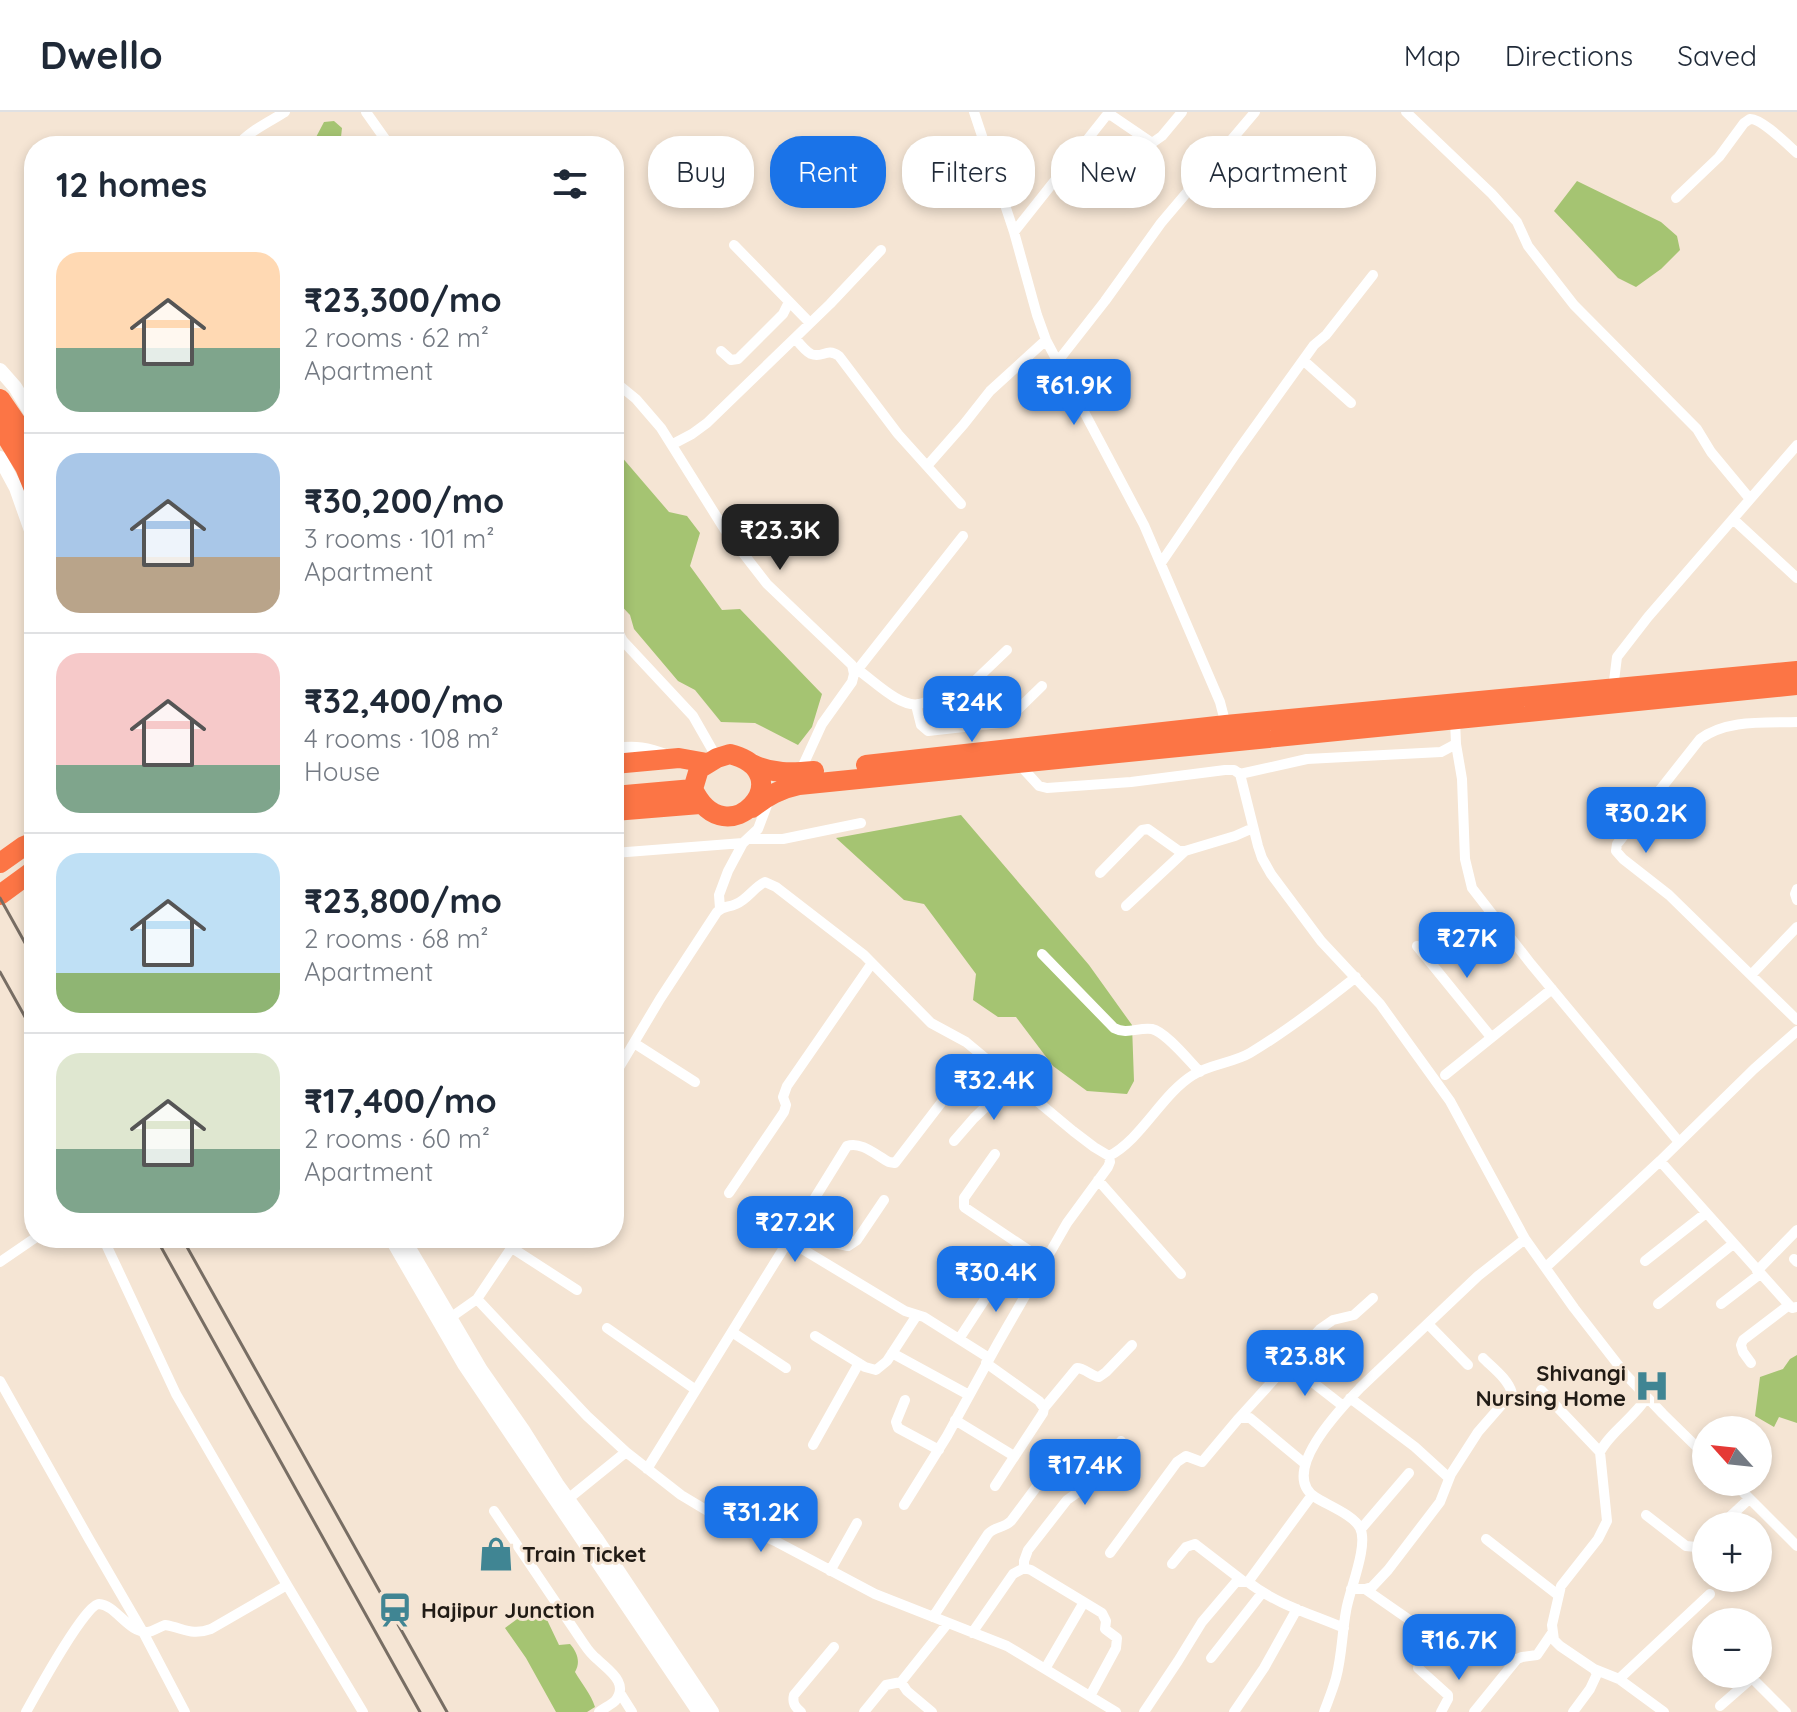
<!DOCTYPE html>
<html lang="en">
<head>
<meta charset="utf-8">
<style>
	:root { --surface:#fff; --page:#f2f2f3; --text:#1f2937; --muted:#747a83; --line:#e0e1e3; --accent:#1a73e8 }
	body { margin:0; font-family:Quicksand,sans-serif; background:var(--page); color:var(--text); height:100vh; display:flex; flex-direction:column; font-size:30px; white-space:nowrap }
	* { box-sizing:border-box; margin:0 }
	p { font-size:26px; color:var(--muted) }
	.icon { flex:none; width:44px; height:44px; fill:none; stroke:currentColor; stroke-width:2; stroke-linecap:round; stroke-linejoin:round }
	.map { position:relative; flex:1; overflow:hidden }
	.panel { position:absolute; left:24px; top:24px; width:600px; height:1112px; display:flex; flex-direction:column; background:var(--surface); border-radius:32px; box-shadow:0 4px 12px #0003 }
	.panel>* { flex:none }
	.top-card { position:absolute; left:648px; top:24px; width:760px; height:72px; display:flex; gap:16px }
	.needle { width:52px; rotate:297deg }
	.buttons { position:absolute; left:1692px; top:1304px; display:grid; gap:16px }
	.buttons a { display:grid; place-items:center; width:80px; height:80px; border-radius:50%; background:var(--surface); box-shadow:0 4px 12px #0003; font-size:40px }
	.price { position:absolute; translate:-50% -68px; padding:0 18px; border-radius:16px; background:var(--accent); color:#fff; font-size:26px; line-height:52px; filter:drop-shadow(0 2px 4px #0008) }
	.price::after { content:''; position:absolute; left:50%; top:48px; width:24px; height:18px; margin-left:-12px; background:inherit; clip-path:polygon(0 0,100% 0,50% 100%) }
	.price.current { background:#222; color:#fff }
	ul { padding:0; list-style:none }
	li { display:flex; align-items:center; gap:24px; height:200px; padding:0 32px }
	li+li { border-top:2px solid var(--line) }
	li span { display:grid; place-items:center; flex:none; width:224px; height:160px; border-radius:24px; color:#555 }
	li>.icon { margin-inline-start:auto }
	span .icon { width:96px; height:96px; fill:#fffc; stroke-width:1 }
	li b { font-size:34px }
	h2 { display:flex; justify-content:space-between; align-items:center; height:96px; padding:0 32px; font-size:34px }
	.tag { padding:0 28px; border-radius:32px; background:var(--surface); box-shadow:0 4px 12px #0003; font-size:28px; line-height:72px }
	.tag.current { background:var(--accent); color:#fff }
	header { display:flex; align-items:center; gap:48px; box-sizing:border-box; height:112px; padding:0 40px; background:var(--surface); border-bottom:2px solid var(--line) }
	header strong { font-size:38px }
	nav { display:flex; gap:44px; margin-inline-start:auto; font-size:28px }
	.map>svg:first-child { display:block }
	.water { fill:#a5c472 }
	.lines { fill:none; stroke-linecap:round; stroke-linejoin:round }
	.street { stroke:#fff; stroke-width:10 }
	.secondary { stroke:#fff; stroke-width:14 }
	.highway { stroke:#fc7545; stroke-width:20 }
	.rail { stroke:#786e64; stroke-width:3 }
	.labels { text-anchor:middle; stroke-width:6; stroke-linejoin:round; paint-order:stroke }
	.poi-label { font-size:22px; font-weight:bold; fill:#211b15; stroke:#f5e5d4; text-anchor:start }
</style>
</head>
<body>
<header>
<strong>Dwello</strong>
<nav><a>Map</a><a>Directions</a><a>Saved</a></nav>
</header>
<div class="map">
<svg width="1797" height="1600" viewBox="0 0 1797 1600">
	<rect width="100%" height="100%" fill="#f5e5d4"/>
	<!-- water -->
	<path class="water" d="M 334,9 L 342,16 L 340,34 L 304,34 L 314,29 L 324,10 Z
		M 1577,69 L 1661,110 L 1677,124 L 1680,138 L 1661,157 L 1636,175 L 1618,166 L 1554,99 Z
		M 614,336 L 669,400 L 687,404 L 700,421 L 690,454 L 722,498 L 740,497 L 822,582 L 812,615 L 798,633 L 755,611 L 721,610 L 695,578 L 678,569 L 634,517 L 630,503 L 614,486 Z
		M 961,703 L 1089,853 L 1132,913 L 1134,969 L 1127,982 L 1087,979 L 1053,954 L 1016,905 L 998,905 L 973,888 L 976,862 L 924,792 L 904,788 L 836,726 Z
		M 1797,1243 L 1797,1311 L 1779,1305 L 1774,1315 L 1755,1304 L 1760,1265 L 1783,1257 L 1790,1247 Z
		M 539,1491 L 559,1533 L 570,1532 C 577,1540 581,1550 575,1560 C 582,1572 591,1582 595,1595 L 587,1600 L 556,1600 L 526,1546 L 505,1516 Z"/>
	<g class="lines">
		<!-- street -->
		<path class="street" d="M 366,0 L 390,34
			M 974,0 L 1014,120 L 1037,203 L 1046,228 L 1144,413 L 1220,590 L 1226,613
			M 1406,0 L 1492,82 L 1517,110 L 1528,134 L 1574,193 L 1697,317 L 1711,340 L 1750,387
			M 237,34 C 249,19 269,10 285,0
			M 1676,86 L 1719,45 L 1744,11 C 1746,10 1748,8 1750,7 C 1761,6 1788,33 1797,41
			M 1014,120 L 1106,4 L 1111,3 L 1152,31 L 1162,24 L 1182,0
			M 734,133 L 810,211
			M 795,226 C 799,231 805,239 811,242 C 823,247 826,235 839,244 L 898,322 L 961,392
			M 721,239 L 731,248 L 738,247 L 783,202 L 789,190
			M 1303,248 L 1351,291
			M 1058,249 L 1105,189 L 1161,111 L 1255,0
			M 614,269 L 636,287 L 661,316 L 725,418 L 767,472 L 852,553 L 854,562 L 852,570 L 822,612 L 800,660
			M 673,332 L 692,322 L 707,311 L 830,192 L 881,138
			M 927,354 L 964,312 L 990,279 L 1046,228
			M 1733,407 L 1797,466
			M 1161,451 L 1237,340 L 1314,233 L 1326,223 L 1373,163
			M 614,512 L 623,529 L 693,604 L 717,646
			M 858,558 C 873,568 900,596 919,592 C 928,591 934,584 942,581 L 952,584 L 962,581 L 1007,538
			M 855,561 L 963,424
			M 1613,577 L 1617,545 L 1648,505 L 1797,333
			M 916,593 L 921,613 L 928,619 L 1000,611 L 1008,607 L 1042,574
			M 1797,610 C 1765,611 1727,607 1700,627 L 1622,726 L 1617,732 L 1616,739 L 1623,747 L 1669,783 L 1797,908
			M 1456,632 L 1462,667 L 1465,747 L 1472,776 L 1531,852 L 1679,1030
			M 1019,652 L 1039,674 L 1047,676 L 1131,670 L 1225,658 L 1234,658 L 1240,662 L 1258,734 L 1262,746 L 1271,762 L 1321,829 L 1380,892 L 1450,989 L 1525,1127 L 1574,1196 L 1626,1263 L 1663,1302 L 1706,1344
			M 1240,662 L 1307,647 L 1441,640 L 1456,632 L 1455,608
			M 748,727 L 783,727 L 861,711
			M 614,741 L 743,731
			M 1100,761 L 1142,718 L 1148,717 L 1179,739 L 1185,739 L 1235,724 L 1253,716
			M 1797,777 L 1795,782 L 1797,788
			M 1126,794 L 1185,739
			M 720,796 L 719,783 L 728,759 L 743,731 L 758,717 L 769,688
			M 1417,834 L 1491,925
			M 1042,842 L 1114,916 C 1127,923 1138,915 1152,917 C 1166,920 1189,949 1200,960
			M 1752,862 L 1797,815
			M 634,931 L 695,970
			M 1445,963 L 1552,877
			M 614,964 L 660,887 L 717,800 C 724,793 728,796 736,792 C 747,788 754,775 765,770 L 776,775 L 864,843 L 931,911 L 966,930 L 1073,1019 L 1094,1035 L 1109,1044 C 1141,1028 1162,982 1193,963 C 1210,952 1233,951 1250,941 C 1287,919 1322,892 1356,865
			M 954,1029 L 974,1006 L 1012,970
			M 995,1042 L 964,1086 L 964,1095 L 1046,1150
			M 1660,1049 L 1789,1193 L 1792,1196 L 1797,1195
			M 1098,1068 L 1181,1162
			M 729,1081 L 784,1000 L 786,993 L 783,985 L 787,974 L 872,851
			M 798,1114 L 830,1130 L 848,1134 L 857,1128 L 884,1088
			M 103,1126 L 176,1282 L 287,1473 L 363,1600
			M 789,1129 L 905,1199 L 924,1205 L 989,1246
			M 512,1136 L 577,1178
			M 1794,1147 L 1797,1150
			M 1645,1149 L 1706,1101
			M 0,1150 L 35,1126
			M 1546,1155 L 1660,1049 L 1754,957 L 1797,919
			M 1757,1159 L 1797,1118
			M 477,1187 L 587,1304 L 626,1340 L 681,1383 L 711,1401 L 777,1430 L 875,1482 L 1007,1534 L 1116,1600
			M 1658,1192 L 1733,1132
			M 1721,1192 L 1760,1162
			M 450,1206 L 477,1187 L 518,1126
			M 1428,1212 L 1468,1253
			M 607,1216 L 696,1278
			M 732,1220 L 786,1256
			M 815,1224 L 865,1255 L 876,1258 L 887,1249 L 917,1203
			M 959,1227 L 1004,1158
			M 892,1241 L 969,1283
			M 986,1251 L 1039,1289 L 1044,1296 L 1043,1301 L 995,1374
			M 1288,1251 L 1343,1294
			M 1751,1251 L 1743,1240 L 1741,1233 L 1743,1228 L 1789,1193
			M 0,1269 L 89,1427 L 143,1520 L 185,1600
			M 1541,1278 L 1600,1340
			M 1350,1286 L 1415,1335 L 1449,1366
			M 905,1288 L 896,1310 L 898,1316 L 939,1338
			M 1044,1296 L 1077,1256 C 1085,1256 1091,1264 1099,1265 L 1106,1260 L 1132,1233
			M 1239,1306 L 1320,1217 L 1333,1208 L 1354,1203 L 1373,1186
			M 955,1308 L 1014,1344
			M 813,1333 L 859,1251
			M 647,1357 L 847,1034 C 861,1029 876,1043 889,1050 L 895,1051 L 941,991
			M 1733,1370 L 1797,1434
			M 568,1387 L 626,1340
			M 904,1393 L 947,1324 L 998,1231 L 1067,1111 L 1108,1055 L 1110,1050 L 1109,1044
			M 494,1399 L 584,1532 C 588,1538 592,1543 597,1547 C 608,1558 630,1571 615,1589 C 611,1593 604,1596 599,1600
			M 1646,1403 L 1686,1434 L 1696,1435 L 1706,1427
			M 1720,1414 L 1749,1387
			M 1361,1417 L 1409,1361
			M 1486,1427 L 1558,1483
			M 1110,1441 L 1177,1350 L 1186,1344 L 1202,1350 L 1239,1306 L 1250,1306 L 1304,1351
			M 1172,1452 L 1186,1435 L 1195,1432 L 1243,1469
			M 1024,1456 L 1024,1449 L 1028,1438 L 1067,1388 L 1084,1376 L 1121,1329
			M 830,1459 L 857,1411
			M 1248,1470 L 1312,1383
			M 1351,1477 L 1365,1477 L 1372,1475 L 1388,1458 L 1440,1390 L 1451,1362 L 1478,1320 L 1512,1281 C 1508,1267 1493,1256 1483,1246
			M 1365,1477 L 1447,1534
			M 933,1505 L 988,1422 C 994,1415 1004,1416 1011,1409 L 1046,1362
			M 972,1521 L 1013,1462 L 1024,1456 L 1031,1458 L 1102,1501 L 1106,1509 L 1105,1517 L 1117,1526 L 1116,1536 L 1090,1584
			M 1211,1546 L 1262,1481
			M 1418,1556 L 1448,1583 L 1448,1587 L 1441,1600
			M 1045,1557 L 1084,1490
			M 1594,1557 L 1619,1567 L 1664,1600
			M 1748,1562 L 1786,1600
			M 1619,1567 L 1710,1482
			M 620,1581 L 632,1600
			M 1720,1594 L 1752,1566
			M 26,1600 C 35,1584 85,1492 99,1492 C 116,1493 128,1521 148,1520 C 153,1519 159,1515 165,1513 C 184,1516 191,1524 211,1517 L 287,1473
			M 801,1600 C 795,1595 792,1591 794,1583 L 834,1535
			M 864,1600 L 886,1573 L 901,1570
			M 932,1600 L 907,1579 L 901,1570 L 948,1511
			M 1144,1600 L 1178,1549 L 1202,1510 L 1236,1470 L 1248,1470 C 1276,1492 1311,1502 1344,1516
			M 1234,1600 L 1264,1556 L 1297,1497
			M 1324,1600 C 1328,1589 1333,1577 1336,1566 C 1342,1544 1342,1521 1346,1499 C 1349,1479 1369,1433 1360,1416 C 1354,1403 1327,1393 1315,1385 C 1278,1360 1342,1295 1361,1275 L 1478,1164 L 1525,1127
			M 1474,1600 L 1517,1547 L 1522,1545 L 1537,1543 L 1552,1521
			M 1573,1600 L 1590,1577 L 1597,1562 L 1594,1557 L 1560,1534 L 1554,1528 L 1552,1513 L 1561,1474 L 1598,1427 L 1607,1409 L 1600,1340 C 1610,1320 1634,1306 1647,1285"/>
		<!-- secondary -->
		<path class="secondary" d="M 0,258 L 15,275 L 34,306
			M 0,346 L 16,376 L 34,427
			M 614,638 C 636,635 647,637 668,645
			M 391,1126 L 464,1252 L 699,1600
			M 403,1126 L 481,1258 L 523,1318 L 557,1372 L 596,1426 L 712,1600"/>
		<!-- highway -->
		<path class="highway" d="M 0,287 L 28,328 L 34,339
			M 0,314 L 25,355 L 34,377
			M 730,642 C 804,661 727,748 693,677 L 699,657 L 717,646 Z
			M 614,652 L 679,646 L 707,651
			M 752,652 C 772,662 792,661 814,659
			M 866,653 L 1226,613 L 1797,559
			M 614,684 L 693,677
			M 752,696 C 767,684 780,677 799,673 L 1797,573
			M 614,699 L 700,692
			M 0,751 L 24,734 L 34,730
			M 0,783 L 34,758"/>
		<!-- rail -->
		<path class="rail" d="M 0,786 L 34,847
			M 0,860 L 34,921
			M 156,1126 L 420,1600
			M 182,1126 L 447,1600"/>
	</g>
	<!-- icons -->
	<defs>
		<g id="hospital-bare" transform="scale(2.76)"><path d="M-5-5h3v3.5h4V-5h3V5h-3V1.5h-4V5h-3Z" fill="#408593" stroke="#f5e5d4" stroke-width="2.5" paint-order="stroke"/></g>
		<g id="shop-bare" transform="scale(2.76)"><path d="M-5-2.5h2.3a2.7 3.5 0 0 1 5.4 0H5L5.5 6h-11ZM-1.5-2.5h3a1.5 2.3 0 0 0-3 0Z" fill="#408593" stroke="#f5e5d4" stroke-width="2.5" paint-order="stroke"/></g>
		<g id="station-bare" transform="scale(2.76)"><path d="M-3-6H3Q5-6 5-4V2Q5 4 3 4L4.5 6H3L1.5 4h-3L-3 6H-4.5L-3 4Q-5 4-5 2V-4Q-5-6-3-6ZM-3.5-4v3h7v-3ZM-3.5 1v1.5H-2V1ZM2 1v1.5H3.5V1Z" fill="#408593" stroke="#f5e5d4" stroke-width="2.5" paint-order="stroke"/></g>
	</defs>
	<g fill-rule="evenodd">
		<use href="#hospital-bare" x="1652" y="1274"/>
		<use href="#shop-bare" x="496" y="1442"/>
		<use href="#station-bare" x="395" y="1498"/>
	</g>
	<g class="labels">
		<!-- poi labels -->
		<g class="poi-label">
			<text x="1626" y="1269" text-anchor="end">Shivangi<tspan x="1626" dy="25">Nursing Home</tspan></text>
			<text x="522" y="1450">Train Ticket</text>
			<text x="421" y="1506">Hajipur Junction</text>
		</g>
	</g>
</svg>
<div class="buttons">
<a><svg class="needle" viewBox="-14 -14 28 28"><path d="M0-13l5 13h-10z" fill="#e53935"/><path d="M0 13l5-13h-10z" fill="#747a83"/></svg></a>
<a>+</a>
<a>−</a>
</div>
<b class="price" style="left:1074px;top:315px">₹61.9K</b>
<b class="price current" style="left:780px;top:460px">₹23.3K</b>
<b class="price" style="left:972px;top:632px">₹24K</b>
<b class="price" style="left:1646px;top:743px">₹30.2K</b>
<b class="price" style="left:1467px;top:868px">₹27K</b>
<b class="price" style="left:994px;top:1010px">₹32.4K</b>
<b class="price" style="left:795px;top:1152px">₹27.2K</b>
<b class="price" style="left:996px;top:1202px">₹30.4K</b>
<b class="price" style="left:1305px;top:1286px">₹23.8K</b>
<b class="price" style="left:1085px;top:1395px">₹17.4K</b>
<b class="price" style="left:761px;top:1442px">₹31.2K</b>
<b class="price" style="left:1459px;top:1570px">₹16.7K</b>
<div class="top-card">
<a class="tag">Buy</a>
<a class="tag current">Rent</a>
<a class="tag">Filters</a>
<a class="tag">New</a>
<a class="tag">Apartment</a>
</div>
<section class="panel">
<h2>12 homes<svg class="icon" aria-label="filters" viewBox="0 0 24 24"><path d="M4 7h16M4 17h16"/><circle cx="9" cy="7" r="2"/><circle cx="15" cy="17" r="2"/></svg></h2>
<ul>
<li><span style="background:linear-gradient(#ffd9b3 60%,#7fa58c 0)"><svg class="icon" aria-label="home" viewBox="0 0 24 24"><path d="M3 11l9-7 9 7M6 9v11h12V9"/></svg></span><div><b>₹23,300/mo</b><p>2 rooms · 62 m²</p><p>Apartment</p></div></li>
<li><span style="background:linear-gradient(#a9c7e8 65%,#b9a48a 0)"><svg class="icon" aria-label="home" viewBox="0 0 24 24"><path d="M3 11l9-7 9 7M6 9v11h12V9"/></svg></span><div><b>₹30,200/mo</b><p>3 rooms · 101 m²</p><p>Apartment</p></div></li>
<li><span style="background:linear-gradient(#f6c9c9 70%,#7fa58c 0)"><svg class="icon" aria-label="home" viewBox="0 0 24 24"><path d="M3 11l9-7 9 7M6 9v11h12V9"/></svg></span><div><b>₹32,400/mo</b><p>4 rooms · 108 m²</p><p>House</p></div></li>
<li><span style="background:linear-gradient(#bfe0f5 75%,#8fb573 0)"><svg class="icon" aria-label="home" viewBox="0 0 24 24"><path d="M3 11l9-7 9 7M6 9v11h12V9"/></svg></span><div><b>₹23,800/mo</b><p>2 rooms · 68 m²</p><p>Apartment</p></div></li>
<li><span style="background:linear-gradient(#dfe7d0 60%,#7fa58c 0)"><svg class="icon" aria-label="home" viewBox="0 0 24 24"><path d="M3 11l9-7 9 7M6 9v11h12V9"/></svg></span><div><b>₹17,400/mo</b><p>2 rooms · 60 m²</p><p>Apartment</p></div></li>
</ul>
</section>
</div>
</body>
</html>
